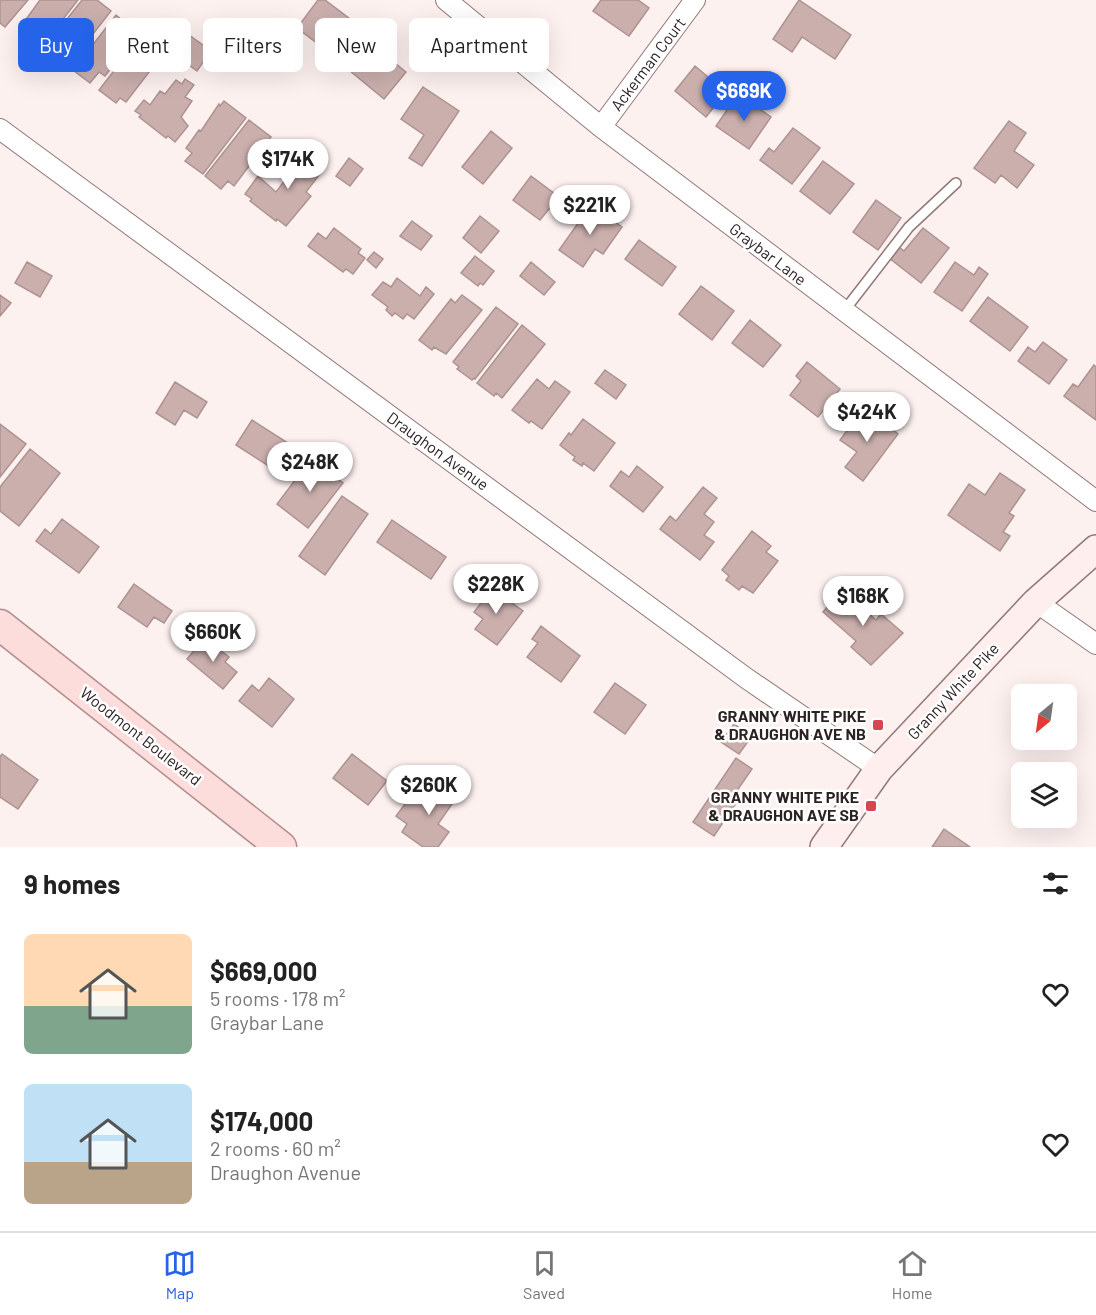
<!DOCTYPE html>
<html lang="en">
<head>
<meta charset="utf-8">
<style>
	:root { --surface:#fff; --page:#f6f6f6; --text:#222; --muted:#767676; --line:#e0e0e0; --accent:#2563eb }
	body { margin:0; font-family:Barlow,sans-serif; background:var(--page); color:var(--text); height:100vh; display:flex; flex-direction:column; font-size:22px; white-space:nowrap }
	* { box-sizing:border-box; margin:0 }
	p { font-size:20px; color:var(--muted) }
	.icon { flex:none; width:33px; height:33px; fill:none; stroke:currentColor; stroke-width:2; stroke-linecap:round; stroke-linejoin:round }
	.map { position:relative; height:847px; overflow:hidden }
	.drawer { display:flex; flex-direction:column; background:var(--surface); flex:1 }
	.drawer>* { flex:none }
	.guide { position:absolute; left:18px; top:18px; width:600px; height:54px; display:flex; gap:12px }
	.needle { width:39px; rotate:209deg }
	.tools { position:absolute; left:1011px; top:684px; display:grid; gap:12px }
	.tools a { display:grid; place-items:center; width:66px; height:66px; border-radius:9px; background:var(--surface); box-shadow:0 6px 24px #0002; font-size:30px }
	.price { position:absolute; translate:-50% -51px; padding:0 14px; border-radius:21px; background:#fff; color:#222; font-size:20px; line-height:39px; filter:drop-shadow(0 2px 3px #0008) }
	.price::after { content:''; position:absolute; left:50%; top:36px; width:18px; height:14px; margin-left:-9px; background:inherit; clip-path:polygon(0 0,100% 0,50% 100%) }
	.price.current { background:var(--accent); color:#fff }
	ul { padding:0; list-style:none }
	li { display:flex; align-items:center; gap:18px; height:150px; padding:0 24px }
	li span { display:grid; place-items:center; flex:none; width:168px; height:120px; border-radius:9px; color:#555 }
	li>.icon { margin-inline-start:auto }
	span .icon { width:72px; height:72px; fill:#fffc; stroke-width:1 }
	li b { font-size:26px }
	h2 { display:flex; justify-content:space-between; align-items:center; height:72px; padding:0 24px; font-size:26px }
	.pill { padding:0 21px; border-radius:9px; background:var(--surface); box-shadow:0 6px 24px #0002; font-size:21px; line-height:54px }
	.pill.current { background:var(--accent); color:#fff }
	.tabs { display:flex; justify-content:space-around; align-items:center; height:84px; border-top:2px solid var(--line); background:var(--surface); font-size:16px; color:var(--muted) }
	.tabs a { display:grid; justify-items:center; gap:3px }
	.tabs .current { color:var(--accent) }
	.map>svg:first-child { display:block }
	.building { fill:#caafad; stroke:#ac9291; stroke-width:1.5 }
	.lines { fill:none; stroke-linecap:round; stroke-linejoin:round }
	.service-casing { stroke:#917877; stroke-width:12 }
	.minor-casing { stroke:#917877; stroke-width:22 }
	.secondary-casing { stroke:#917877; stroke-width:30 }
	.primary-casing { stroke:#b28d8b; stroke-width:33 }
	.service { stroke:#fff; stroke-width:9 }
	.minor { stroke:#fff; stroke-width:20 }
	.secondary { stroke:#feeeed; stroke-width:27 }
	.primary { stroke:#fcdddb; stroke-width:30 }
	.poi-dot { fill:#d6464e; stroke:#fff; stroke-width:2 }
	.labels { text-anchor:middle; stroke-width:5; stroke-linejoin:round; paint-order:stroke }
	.street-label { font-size:16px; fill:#2c2222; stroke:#fff }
	.poi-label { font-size:16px; font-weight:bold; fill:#2c2222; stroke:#fff; text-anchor:end }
</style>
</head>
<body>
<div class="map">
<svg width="1096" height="847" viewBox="0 0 1096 847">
	<rect width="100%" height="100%" fill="#fdf1f0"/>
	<!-- building -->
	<path class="building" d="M 0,0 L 28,0 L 5,27 L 0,23 Z
		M 40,0 L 78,0 L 42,46 L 25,32 L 29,26 L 24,22 Z
		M 82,0 L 97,0 L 111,11 L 69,65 L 63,60 L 62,61 L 44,48 Z
		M 318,0 L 325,0 L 350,19 L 326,50 L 297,28 Z
		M 601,0 L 638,0 L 649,8 L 629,36 L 593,11 Z
		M 799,0 L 851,35 L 835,59 L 802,37 L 792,52 L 773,39 Z
		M 116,15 L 138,33 L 105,76 L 99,72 L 90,83 L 73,70 Z
		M 185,32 L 211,51 L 197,71 L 171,52 Z
		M 140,37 L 163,54 L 126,102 L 120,98 L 116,103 L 99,90 Z
		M 273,38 L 290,51 L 277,67 L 261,54 Z
		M 372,44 L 406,72 L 384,99 L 350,71 Z
		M 695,66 L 726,92 L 706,117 L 675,91 Z
		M 185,79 L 194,85 L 185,97 L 192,101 L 181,117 L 188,126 L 175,142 L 168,136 L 166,138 L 139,117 L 141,115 L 135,111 L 144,100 L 150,105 L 160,91 L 165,94 L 176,80 L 182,84 Z
		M 423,87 L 459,111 L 422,166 L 409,158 L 424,135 L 401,119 Z
		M 738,94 L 771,117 L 749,149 L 716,126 Z
		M 224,101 L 246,118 L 203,174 L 185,161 L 192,153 L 186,148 L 199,130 L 201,131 L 219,104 L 220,106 Z
		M 249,120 L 271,137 L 234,186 L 228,181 L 221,189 L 205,176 Z
		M 1009,121 L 1026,133 L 1014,151 L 1034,165 L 1017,188 L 1001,175 L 995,183 L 974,168 Z
		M 793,128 L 820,148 L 792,184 L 760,160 L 769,148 L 774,152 Z
		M 491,131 L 512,148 L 483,184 L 462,167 Z
		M 309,149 L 316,155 L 318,153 L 322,156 L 318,160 L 326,166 L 306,192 L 311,196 L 286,226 L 277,219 L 276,221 L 250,201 L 252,199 L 245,194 L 258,176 L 276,192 Z
		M 349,158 L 363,169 L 350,186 L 336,176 Z
		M 823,161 L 854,184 L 830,214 L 800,191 Z
		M 531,176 L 559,197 L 540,220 L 513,200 Z
		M 876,200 L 901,218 L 878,250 L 853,232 Z
		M 591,205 L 622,227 L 603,254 L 595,249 L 583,267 L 559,250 Z
		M 480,216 L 499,231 L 481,253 L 463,238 Z
		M 412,221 L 432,236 L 421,250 L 400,236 Z
		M 334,228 L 361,249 L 358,253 L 365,258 L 353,274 L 346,269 L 343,272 L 308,246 L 318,233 L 326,239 Z
		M 923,228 L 949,248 L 921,283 L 889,258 L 899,247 L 904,251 Z
		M 639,240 L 676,267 L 662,286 L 625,259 Z
		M 374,252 L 383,259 L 376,268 L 367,260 Z
		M 475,256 L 494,271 L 483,285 L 480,283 L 478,286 L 461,273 Z
		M 27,262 L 52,276 L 40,297 L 15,283 Z
		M 531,262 L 555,282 L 544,295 L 520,276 Z
		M 955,262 L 974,275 L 979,267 L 988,274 L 962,311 L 934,292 Z
		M 397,278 L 420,296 L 426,287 L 434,294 L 414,319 L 407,314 L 403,319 L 395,313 L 392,316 L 386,310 L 388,307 L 372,295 L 383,282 L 391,287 Z
		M 701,286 L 734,311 L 712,340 L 679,314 Z
		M 0,295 L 11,303 L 0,316 Z
		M 462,295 L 482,310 L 446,354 L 434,347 L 432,350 L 419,340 L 451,299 L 455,303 Z
		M 988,297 L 1028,327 L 1010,351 L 970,321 Z
		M 496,307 L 518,324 L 475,379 L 474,378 L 472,380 L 457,369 L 459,367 L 453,362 Z
		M 750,320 L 781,345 L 763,367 L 732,343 Z
		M 522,325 L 545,344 L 502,398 L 496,393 L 494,396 L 477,383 Z
		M 1043,342 L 1067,360 L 1049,384 L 1018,361 L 1028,347 L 1035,352 Z
		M 807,362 L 840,389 L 818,417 L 790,395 L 801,381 L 796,376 Z
		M 1094,365 L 1096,367 L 1096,420 L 1064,396 L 1073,384 L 1078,387 Z
		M 605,370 L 626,385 L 616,399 L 595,383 Z
		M 537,379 L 549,389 L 555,381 L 570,392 L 542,429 L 531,421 L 529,423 L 512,410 Z
		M 175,382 L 207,402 L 197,418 L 184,410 L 175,425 L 156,413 Z
		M 864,408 L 898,434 L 863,481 L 845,467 L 857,452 L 840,440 Z
		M 583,419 L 615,443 L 594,471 L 583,463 L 582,466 L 573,460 L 575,457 L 560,445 L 569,433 L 571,435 Z
		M 252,420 L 302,452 L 286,477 L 236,445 Z
		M 0,424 L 26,444 L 0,477 Z
		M 30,449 L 60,473 L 19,526 L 0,511 L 0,487 Z
		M 311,459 L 343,483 L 308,528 L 277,504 Z
		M 637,466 L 663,487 L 643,512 L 610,486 L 621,471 L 629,477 Z
		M 1000,473 L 1025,490 L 1009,513 L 1014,516 L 1003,532 L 1010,536 L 1000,551 L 948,515 L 969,484 L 985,495 Z
		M 703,487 L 717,498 L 704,514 L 714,522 L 704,535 L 714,542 L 700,560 L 660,529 L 670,516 L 676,521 Z
		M 342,496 L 368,514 L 325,575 L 299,556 Z
		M 62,519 L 99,547 L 79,573 L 36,541 L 45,529 L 51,534 Z
		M 392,520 L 446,557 L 431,579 L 377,542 Z
		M 752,531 L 771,546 L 766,552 L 778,561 L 753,593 L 742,586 L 739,590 L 726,580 L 729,576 L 722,570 Z
		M 134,584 L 172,611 L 164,623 L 154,617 L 147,627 L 118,607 Z
		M 488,586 L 523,611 L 497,645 L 475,629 L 483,619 L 474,612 L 481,603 L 477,600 Z
		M 842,590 L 876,620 L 881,614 L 903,633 L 871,665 L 851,647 L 856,641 L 823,612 Z
		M 541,626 L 580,656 L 561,682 L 527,657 L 538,643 L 532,639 Z
		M 205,638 L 229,657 L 225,662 L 237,672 L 223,689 L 187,659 Z
		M 269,678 L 294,699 L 272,727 L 239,701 L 252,685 L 259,691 Z
		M 615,683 L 646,705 L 625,734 L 594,712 Z
		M 734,724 L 752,736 L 739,754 L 721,742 Z
		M 2,754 L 38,780 L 18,809 L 0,797 L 0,757 Z
		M 352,754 L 387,781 L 368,805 L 333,778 Z
		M 736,758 L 752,769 L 736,792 L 741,796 L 714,836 L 693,822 Z
		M 450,777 L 464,787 L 438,824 L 449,832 L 438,847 L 423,847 L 402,832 L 407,824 L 396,816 L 411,796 L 428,808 Z
		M 944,829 L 970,847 L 932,847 Z"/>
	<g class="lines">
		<!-- service casing -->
		<g class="service-casing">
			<path id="service" d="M 844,311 L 909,227 L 956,183"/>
		</g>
		<!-- minor casing -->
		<g class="minor-casing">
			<path id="minor" d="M 446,0 L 601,127 L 1096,501
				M 601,127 L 695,0
				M 0,129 L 746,678 L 879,769
				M 1036,602 L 1096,644"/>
		</g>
		<!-- secondary casing -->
		<g class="secondary-casing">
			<path id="secondary" d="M 824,847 L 879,769 L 1036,602 L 1096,549"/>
		</g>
		<!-- primary casing -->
		<g class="primary-casing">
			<path id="primary" d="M 0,625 L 281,847"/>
		</g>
		<!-- service -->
		<use href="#service" class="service"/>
		<!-- minor -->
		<use href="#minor" class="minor"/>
		<!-- secondary -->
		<use href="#secondary" class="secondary"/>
		<!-- primary -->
		<use href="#primary" class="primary"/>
	</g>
	<!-- markers -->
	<g class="poi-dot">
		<rect x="872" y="719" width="12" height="12" rx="3"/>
		<rect x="865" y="800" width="12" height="12" rx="3"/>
	</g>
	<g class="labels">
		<!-- street labels -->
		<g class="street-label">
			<text transform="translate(648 64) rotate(-53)" y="6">Ackerman Court</text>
			<text transform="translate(768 254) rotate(37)" y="6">Graybar Lane</text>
			<text transform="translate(438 451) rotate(36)" y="6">Draughon Avenue</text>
			<text transform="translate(953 691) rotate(-47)" y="6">Granny White Pike</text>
			<text transform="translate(141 736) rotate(38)" y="6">Woodmont Boulevard</text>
		</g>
		<!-- poi labels -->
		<g class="poi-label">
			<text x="866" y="722">GRANNY WHITE PIKE<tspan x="866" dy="18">&amp; DRAUGHON AVE NB</tspan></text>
			<text x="859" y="803">GRANNY WHITE PIKE<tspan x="859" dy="18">&amp; DRAUGHON AVE SB</tspan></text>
		</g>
	</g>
</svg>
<div class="tools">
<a><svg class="needle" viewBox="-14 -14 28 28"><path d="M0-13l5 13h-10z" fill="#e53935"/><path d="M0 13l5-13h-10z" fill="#767676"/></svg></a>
<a><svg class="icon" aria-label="layers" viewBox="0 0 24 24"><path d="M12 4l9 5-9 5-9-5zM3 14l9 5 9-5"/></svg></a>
</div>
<b class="price current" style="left:744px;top:122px">$669K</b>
<b class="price" style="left:288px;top:190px">$174K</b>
<b class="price" style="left:590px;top:236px">$221K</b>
<b class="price" style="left:867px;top:443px">$424K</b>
<b class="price" style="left:310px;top:493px">$248K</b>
<b class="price" style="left:496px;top:615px">$228K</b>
<b class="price" style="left:863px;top:627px">$168K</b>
<b class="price" style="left:213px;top:663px">$660K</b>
<b class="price" style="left:429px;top:816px">$260K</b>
<div class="guide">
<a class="pill current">Buy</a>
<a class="pill">Rent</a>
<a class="pill">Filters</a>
<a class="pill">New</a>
<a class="pill">Apartment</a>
</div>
</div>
<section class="drawer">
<h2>9 homes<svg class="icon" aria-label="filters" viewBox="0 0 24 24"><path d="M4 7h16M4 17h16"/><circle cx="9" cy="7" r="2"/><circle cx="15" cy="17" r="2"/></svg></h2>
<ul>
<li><span style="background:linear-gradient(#ffd9b3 60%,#7fa58c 0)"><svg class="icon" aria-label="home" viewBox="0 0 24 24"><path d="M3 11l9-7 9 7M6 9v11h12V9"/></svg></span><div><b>$669,000</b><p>5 rooms · 178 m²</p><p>Graybar Lane</p></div><svg class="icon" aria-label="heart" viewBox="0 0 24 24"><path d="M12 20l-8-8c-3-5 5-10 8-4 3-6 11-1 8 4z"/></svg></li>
<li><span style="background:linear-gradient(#bfe0f5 65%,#b9a48a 0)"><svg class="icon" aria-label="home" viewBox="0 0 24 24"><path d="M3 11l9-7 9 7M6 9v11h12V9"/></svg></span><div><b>$174,000</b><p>2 rooms · 60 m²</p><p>Draughon Avenue</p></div><svg class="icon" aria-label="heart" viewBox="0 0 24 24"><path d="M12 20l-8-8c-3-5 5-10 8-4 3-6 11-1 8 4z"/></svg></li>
</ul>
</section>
<nav class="tabs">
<a class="current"><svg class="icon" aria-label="map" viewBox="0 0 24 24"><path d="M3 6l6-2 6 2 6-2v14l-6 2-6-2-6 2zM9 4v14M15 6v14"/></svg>Map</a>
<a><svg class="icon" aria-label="saved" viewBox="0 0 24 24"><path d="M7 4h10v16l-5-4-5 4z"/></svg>Saved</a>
<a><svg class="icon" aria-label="home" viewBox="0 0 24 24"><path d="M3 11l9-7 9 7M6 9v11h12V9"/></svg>Home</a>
</nav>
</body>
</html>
